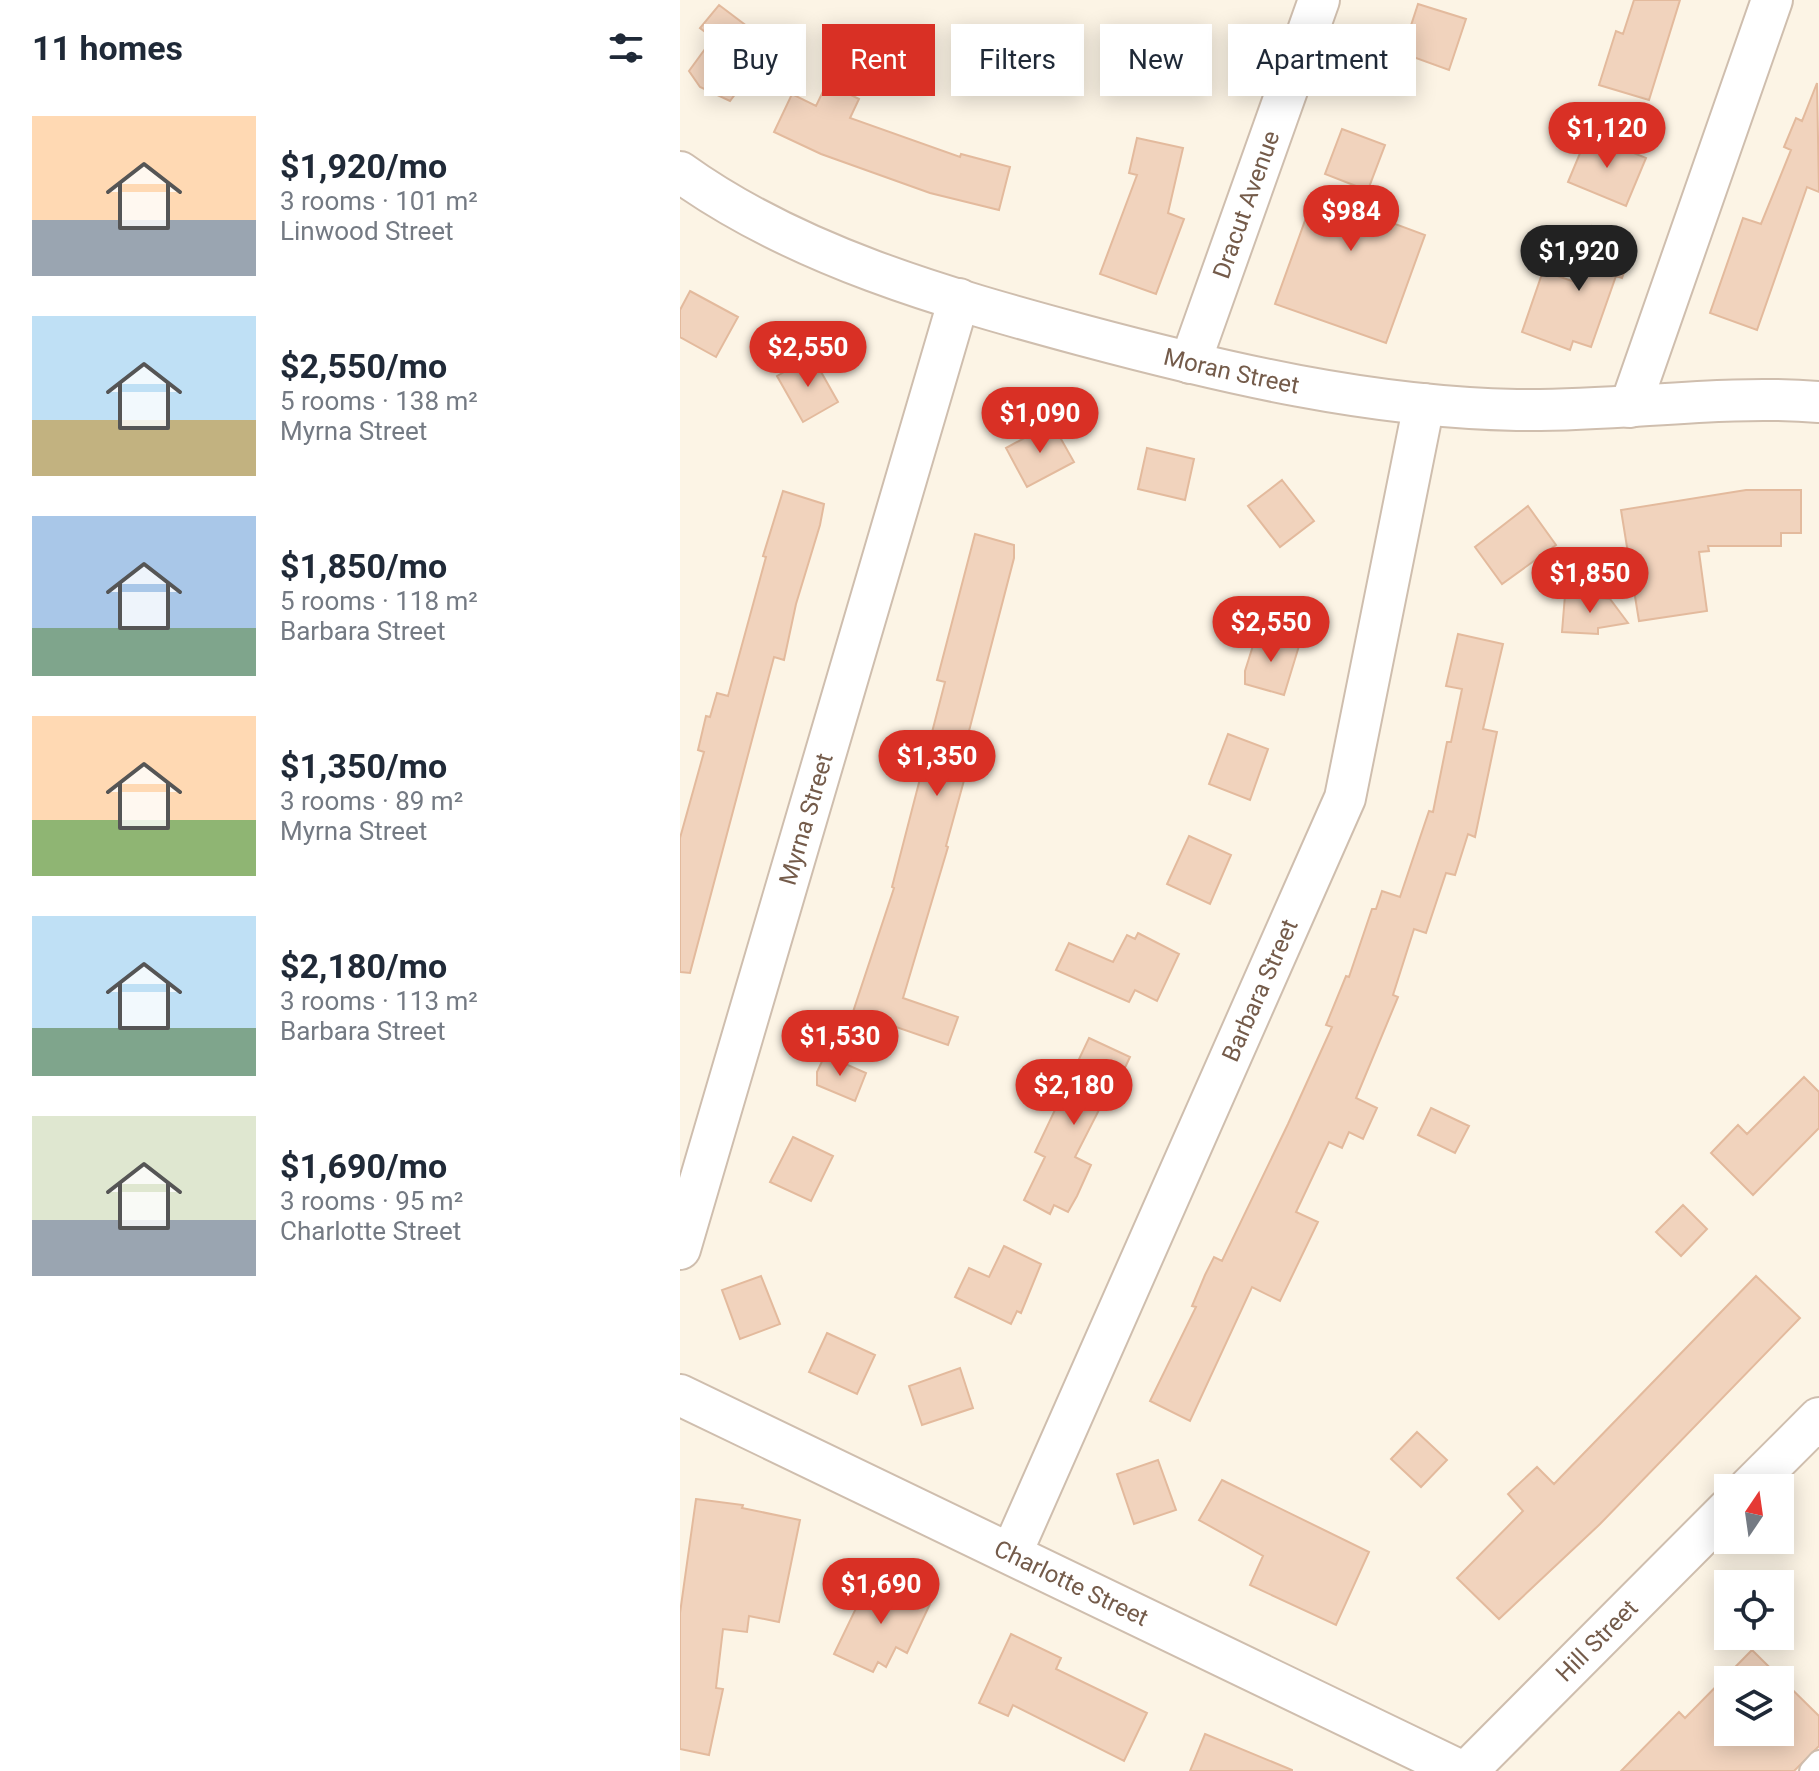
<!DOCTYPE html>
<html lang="en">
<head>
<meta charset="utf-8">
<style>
	:root { --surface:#fff; --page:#f6f6f7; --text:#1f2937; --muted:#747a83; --accent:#d93025 }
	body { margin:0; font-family:Roboto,sans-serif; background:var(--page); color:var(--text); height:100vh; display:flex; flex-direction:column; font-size:30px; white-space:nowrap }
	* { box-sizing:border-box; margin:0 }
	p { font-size:26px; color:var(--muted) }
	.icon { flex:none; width:44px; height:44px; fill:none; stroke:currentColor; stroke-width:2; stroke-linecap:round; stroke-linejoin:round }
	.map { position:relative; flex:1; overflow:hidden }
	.sheet { display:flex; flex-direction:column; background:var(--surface); width:680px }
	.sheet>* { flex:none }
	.hud { position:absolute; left:24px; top:24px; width:760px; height:72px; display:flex; gap:16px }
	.needle { width:52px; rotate:13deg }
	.tools { position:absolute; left:1034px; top:1474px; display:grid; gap:16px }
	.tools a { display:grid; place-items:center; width:80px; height:80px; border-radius:0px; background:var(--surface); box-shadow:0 4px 20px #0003; font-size:40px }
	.price { position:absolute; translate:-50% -68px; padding:0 18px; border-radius:28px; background:var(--accent); color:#fff; font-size:26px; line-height:52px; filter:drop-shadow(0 2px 4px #0008) }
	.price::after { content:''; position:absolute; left:50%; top:48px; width:24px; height:18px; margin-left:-12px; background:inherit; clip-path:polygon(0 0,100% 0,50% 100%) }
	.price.selected { background:#222; color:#fff }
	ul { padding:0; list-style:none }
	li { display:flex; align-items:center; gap:24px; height:200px; padding:0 32px }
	li span { display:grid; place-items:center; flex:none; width:224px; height:160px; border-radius:0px; color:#555 }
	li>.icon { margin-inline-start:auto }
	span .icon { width:96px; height:96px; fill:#fffc; stroke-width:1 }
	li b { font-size:34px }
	h2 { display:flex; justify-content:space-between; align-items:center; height:96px; padding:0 32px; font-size:34px }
	.chip { padding:0 28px; border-radius:0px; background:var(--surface); box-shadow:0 4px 20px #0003; font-size:28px; line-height:72px }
	.chip.selected { background:var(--accent); color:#fff }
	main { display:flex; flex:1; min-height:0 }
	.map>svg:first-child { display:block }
	.building { fill:#f1d3bd; stroke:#e3ba9d; stroke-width:2; fill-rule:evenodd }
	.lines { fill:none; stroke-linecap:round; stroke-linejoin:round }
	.service-casing { stroke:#cfbeae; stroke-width:24 }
	.minor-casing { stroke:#cfbeae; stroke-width:44 }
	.service { stroke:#fff; stroke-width:20 }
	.minor { stroke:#fff; stroke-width:40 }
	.labels { text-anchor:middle; stroke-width:7; stroke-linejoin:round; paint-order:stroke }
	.street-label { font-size:24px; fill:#745b4a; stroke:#fff8eb }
</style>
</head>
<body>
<main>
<section class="sheet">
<h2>11 homes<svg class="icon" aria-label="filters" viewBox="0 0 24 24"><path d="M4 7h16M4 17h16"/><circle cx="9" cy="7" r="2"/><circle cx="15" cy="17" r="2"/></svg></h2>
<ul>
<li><span style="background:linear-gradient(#ffd9b3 65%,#9aa5b1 0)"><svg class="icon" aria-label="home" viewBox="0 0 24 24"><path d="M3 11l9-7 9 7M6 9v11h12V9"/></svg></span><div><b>$1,920/mo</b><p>3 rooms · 101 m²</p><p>Linwood Street</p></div></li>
<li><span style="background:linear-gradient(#bfe0f5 65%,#c2b280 0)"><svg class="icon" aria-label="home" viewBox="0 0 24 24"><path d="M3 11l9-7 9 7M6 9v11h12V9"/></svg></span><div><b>$2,550/mo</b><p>5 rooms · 138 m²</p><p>Myrna Street</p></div></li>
<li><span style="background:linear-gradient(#a9c7e8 70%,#7fa58c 0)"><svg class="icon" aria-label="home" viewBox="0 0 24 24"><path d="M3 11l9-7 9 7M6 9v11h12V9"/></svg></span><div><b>$1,850/mo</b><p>5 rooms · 118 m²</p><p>Barbara Street</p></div></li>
<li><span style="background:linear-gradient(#ffd9b3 65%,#8fb573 0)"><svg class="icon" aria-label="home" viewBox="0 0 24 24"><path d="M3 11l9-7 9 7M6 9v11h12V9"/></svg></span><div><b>$1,350/mo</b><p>3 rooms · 89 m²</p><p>Myrna Street</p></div></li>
<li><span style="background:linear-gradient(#bfe0f5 70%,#7fa58c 0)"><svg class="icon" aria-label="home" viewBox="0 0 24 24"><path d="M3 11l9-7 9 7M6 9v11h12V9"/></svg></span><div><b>$2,180/mo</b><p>3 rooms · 113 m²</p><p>Barbara Street</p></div></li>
<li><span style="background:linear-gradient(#dfe7d0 65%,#9aa5b1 0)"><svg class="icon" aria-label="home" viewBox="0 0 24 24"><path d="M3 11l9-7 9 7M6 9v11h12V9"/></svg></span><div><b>$1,690/mo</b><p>3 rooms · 95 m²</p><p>Charlotte Street</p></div></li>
</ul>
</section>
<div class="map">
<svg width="1139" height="1771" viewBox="0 0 1139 1771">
	<rect width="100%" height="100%" fill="#fcf4e5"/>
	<!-- building -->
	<path class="building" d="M 954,0 L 1000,0 L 969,100 L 919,85 L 936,31 L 943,34 Z
		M 738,4 L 786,19 L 769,70 L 722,53 Z
		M 39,5 L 92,45 L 50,101 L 20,87 L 9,71 L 33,38 L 20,28 Z
		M 147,83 L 179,99 L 170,118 L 280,157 L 281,154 L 330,167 L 319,210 L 250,193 L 141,154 L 94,132 L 112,94 L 136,106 Z
		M 1137,83 L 1139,192 L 1127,187 L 1077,330 L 1030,313 L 1063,218 L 1081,224 L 1111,150 L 1104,147 L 1116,118 L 1122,121 Z
		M 662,129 L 705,145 L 680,211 L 745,235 L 706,343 L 595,304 L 627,215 L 676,186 L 645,174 Z
		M 908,134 L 966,158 L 946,206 L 888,182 Z
		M 457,138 L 503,148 L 488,213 L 504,219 L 476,294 L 420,274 L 457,175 L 449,173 Z
		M 912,226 L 955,243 L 942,278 L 936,276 L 911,347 L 893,341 L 890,350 L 842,332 L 863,271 L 892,281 Z
		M 10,291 L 58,317 L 36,357 L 0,337 L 0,310 Z
		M 132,356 L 158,402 L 123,422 L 97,376 Z
		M 372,423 L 394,462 L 347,487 L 326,448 Z
		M 467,448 L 514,459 L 505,500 L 458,489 Z
		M 602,480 L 634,521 L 600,547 L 568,506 Z
		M 1066,490 L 1121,490 L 1121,533 L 1101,533 L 1101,546 L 1028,546 L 1029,551 L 1019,552 L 1027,611 L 959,621 L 941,510 Z
		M 103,491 L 144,504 L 140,525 L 116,604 L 104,660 L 94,657 L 10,973 L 0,972 L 0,838 L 24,752 L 18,750 L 26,716 L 30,717 L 37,693 L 48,696 L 86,557 L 83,556 Z
		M 848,506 L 876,545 L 822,584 L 795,547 Z
		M 295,534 L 334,545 L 334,558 L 289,731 L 297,733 L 266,846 L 268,847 L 223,998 L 278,1017 L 268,1045 L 173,1012 L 214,888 L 212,887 L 265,682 L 257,680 Z
		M 885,595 L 930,599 L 948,623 L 918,628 L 918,634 L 882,632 Z
		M 577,633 L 619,646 L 604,695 L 565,684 L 565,671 Z
		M 778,634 L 823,644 L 803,729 L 817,732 L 795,837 L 788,834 L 775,875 L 766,873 L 746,933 L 734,929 L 713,995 L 718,997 L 676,1098 L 697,1108 L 683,1139 L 669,1132 L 662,1148 L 649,1142 L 616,1212 L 638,1222 L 600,1301 L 572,1287 L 510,1421 L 470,1401 L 516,1307 L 512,1306 L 525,1275 L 534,1257 L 542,1261 L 608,1124 L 652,1027 L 646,1025 L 666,976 L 669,977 L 692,909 L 696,909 L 702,891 L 720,897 L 749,811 L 753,812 L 767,742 L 771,742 L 782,689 L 766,686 Z
		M 548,734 L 588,749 L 570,800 L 529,784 Z
		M 509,836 L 551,855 L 530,904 L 487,884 Z
		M 458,933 L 499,954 L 477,1001 L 455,990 L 449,1002 L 376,970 L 389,943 L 433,962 L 447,935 L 455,939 Z
		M 409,1038 L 450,1057 L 428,1104 L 423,1102 L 395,1157 L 411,1165 L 397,1196 L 388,1212 L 374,1205 L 370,1214 L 344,1200 L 365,1157 L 355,1152 Z
		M 145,1055 L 186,1073 L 175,1101 L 137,1085 L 137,1072 Z
		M 1124,1077 L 1139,1092 L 1139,1128 L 1073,1195 L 1031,1153 L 1058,1125 L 1067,1134 Z
		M 751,1108 L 789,1126 L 775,1153 L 738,1135 Z
		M 113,1137 L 153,1156 L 131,1201 L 90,1182 Z
		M 1003,1205 L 1027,1229 L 1001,1256 L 976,1232 Z
		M 324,1246 L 361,1264 L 341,1313 L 337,1311 L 331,1324 L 275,1297 L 289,1268 L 309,1277 Z
		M 81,1276 L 100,1324 L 60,1339 L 42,1290 Z
		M 1076,1276 L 1120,1318 L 920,1524 L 819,1619 L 777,1578 L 843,1511 L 828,1494 L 857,1467 L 874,1484 Z
		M 147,1333 L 195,1355 L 177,1394 L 129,1372 Z
		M 280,1368 L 293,1408 L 242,1425 L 229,1386 Z
		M 737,1432 L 767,1460 L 741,1487 L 711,1459 Z
		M 478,1460 L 496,1510 L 454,1524 L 437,1474 Z
		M 542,1480 L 689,1552 L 656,1625 L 570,1585 L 583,1556 L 519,1520 Z
		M 16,1499 L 63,1505 L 62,1508 L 120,1520 L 99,1622 L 69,1616 L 67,1632 L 43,1629 L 36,1688 L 43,1689 L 29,1755 L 0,1749 L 0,1613 Z
		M 191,1577 L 250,1604 L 227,1653 L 216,1647 L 206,1667 L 198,1662 L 193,1672 L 154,1654 Z
		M 331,1634 L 381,1658 L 376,1669 L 467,1713 L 444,1761 L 333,1705 L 328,1716 L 299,1703 Z
		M 1072,1650 L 1139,1716 L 1139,1746 L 1114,1771 L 941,1771 L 999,1712 L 1005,1718 ZM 1048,1680 L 1100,1680 L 1100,1732 L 1048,1732 Z
		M 525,1734 L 612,1770 L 612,1771 L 510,1771 Z"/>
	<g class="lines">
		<!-- service casing -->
		<g class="service-casing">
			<path id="service" d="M 1130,1771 L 1139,1761"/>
		</g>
		<!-- minor casing -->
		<g class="minor-casing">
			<g id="minor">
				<path id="s1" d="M 0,172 C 117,256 265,298 402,335 C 544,373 689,407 837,410 C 937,412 1039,394 1139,402"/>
				<path id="s2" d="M 510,363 L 639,0"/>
				<path d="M 950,407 L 1092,0"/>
				<path id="s3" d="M 0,1249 L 279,299"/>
				<path id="s4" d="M 0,1395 L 781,1771"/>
				<path d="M 1069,1488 L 1139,1418"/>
				<path id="s5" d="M 332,1552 L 665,798 L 744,404"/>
				<path id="s6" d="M 787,1771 L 1048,1509"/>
			</g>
		</g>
		<!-- service -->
		<use href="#service" class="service"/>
		<!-- minor -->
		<use href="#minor" class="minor"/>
	</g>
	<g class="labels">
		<!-- street labels -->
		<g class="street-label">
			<text dy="8" stroke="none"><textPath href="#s2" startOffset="168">Dracut Avenue</textPath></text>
			<text dy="8" stroke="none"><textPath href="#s1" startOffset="590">Moran Street</textPath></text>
			<text dy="8" stroke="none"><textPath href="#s3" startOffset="448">Myrna Street</textPath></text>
			<text dy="8" stroke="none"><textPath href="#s5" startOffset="614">Barbara Street</textPath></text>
			<text dy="8" stroke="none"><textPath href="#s4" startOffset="434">Charlotte Street</textPath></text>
			<text dy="8" stroke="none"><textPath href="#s6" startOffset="184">Hill Street</textPath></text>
		</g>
	</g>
</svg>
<div class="tools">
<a><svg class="needle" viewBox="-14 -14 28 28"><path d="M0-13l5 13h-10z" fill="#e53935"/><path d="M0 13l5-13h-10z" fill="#747a83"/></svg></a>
<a><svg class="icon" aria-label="locate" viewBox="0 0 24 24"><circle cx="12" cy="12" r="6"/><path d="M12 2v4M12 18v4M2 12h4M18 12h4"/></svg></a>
<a><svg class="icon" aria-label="layers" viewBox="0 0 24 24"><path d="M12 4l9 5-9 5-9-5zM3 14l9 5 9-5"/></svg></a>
</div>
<b class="price" style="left:927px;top:170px">$1,120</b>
<b class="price" style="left:671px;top:253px">$984</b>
<b class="price selected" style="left:899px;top:293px">$1,920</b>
<b class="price" style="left:128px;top:389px">$2,550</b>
<b class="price" style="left:360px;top:455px">$1,090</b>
<b class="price" style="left:910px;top:615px">$1,850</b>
<b class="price" style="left:591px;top:664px">$2,550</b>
<b class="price" style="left:257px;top:798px">$1,350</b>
<b class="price" style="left:160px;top:1078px">$1,530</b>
<b class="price" style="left:394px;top:1127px">$2,180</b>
<b class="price" style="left:201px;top:1626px">$1,690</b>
<div class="hud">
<a class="chip">Buy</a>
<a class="chip selected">Rent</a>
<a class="chip">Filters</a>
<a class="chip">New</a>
<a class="chip">Apartment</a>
</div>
</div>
</main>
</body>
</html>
